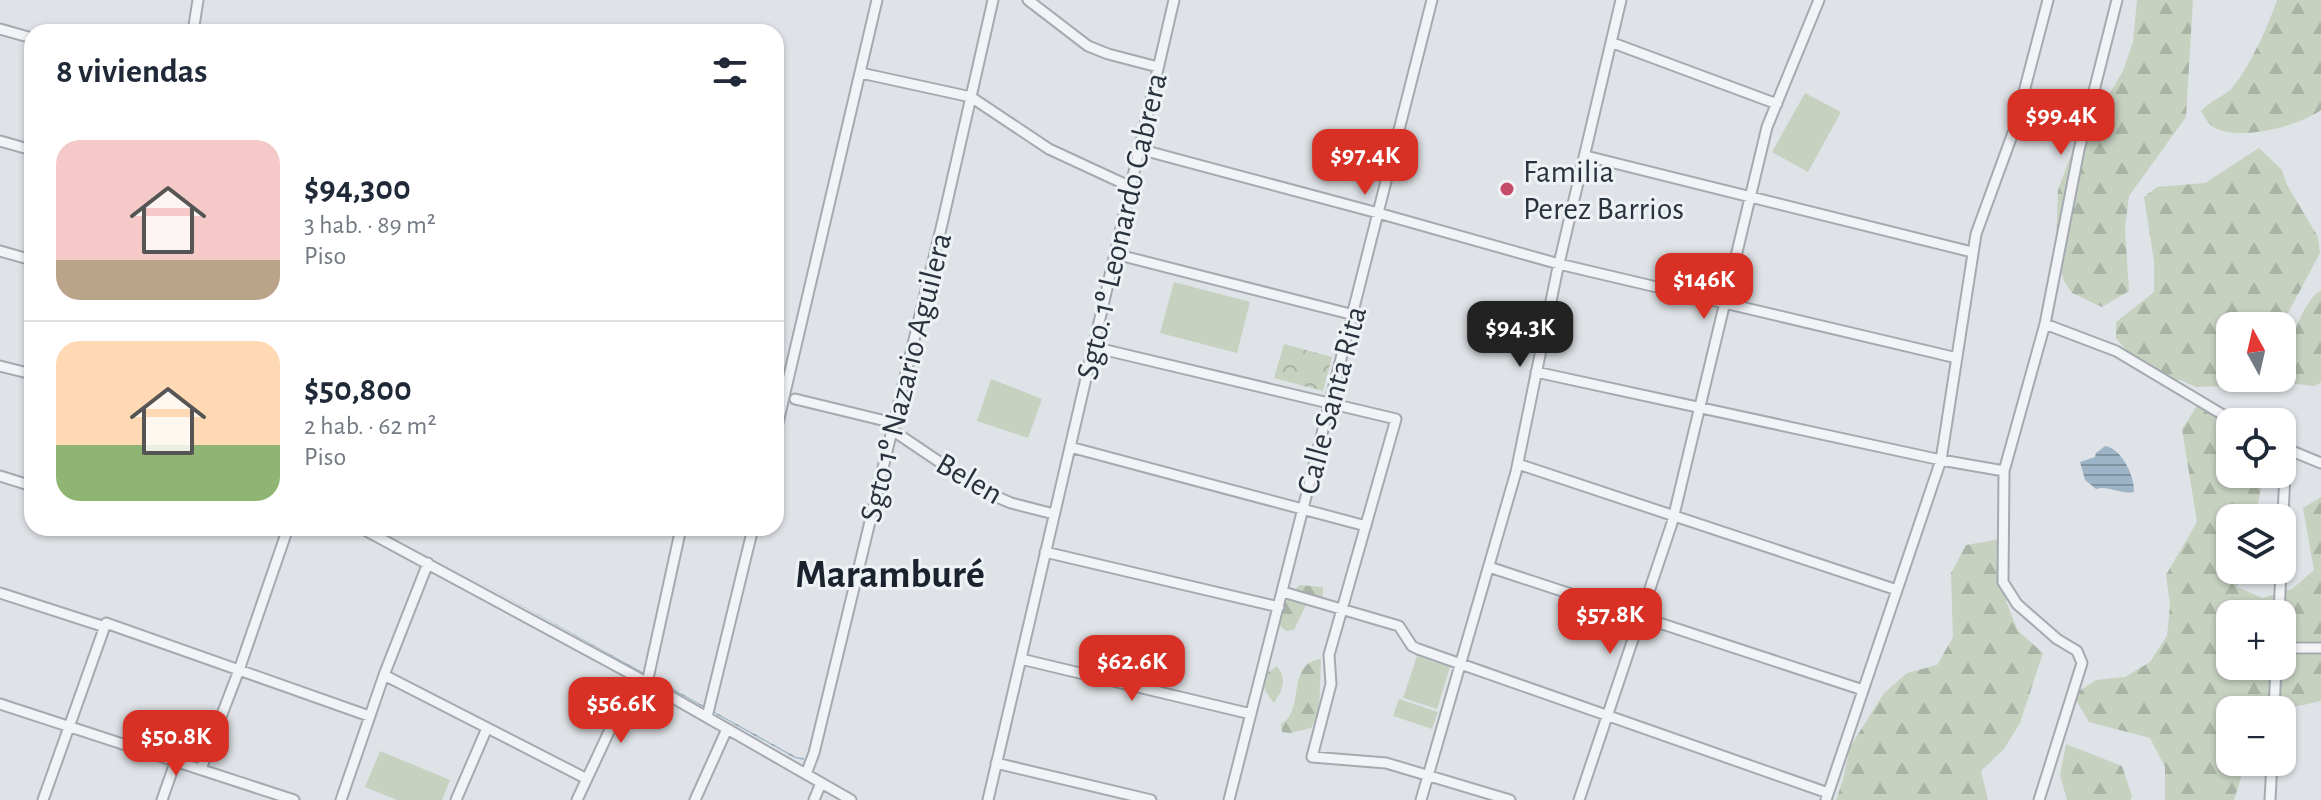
<!DOCTYPE html>
<html lang="es">
<head>
<meta charset="utf-8">
<style>
	:root { --surface:#fff; --page:#f6f6f7; --text:#1f2937; --muted:#747a83; --line:#e0e1e3; --accent:#d93025 }
	body { margin:0; font-family:"Alegreya Sans",sans-serif; background:var(--page); color:var(--text); height:100vh; display:flex; flex-direction:column; font-size:30px; white-space:nowrap }
	* { box-sizing:border-box; margin:0 }
	p { font-size:26px; color:var(--muted) }
	.icon { flex:none; width:44px; height:44px; fill:none; stroke:currentColor; stroke-width:2; stroke-linecap:round; stroke-linejoin:round }
	.map { position:relative; flex:1; overflow:hidden }
	.drawer { position:absolute; left:24px; top:24px; width:760px; height:512px; display:flex; flex-direction:column; background:var(--surface); border-radius:24px; box-shadow:0 2px 6px #0004 }
	.drawer>* { flex:none }
	.needle { width:52px; rotate:352deg }
	.buttons { position:absolute; left:2216px; top:312px; display:grid; gap:16px }
	.buttons a { display:grid; place-items:center; width:80px; height:80px; border-radius:16px; background:var(--surface); box-shadow:0 2px 6px #0004; font-size:40px }
	.price { position:absolute; translate:-50% -68px; padding:0 18px; border-radius:16px; background:var(--accent); color:#fff; font-size:26px; line-height:52px; filter:drop-shadow(0 2px 4px #0008) }
	.price::after { content:''; position:absolute; left:50%; top:48px; width:24px; height:18px; margin-left:-12px; background:inherit; clip-path:polygon(0 0,100% 0,50% 100%) }
	.price.selected { background:#222; color:#fff }
	ul { padding:0; list-style:none }
	li { display:flex; align-items:center; gap:24px; height:200px; padding:0 32px }
	li+li { border-top:2px solid var(--line) }
	li span { display:grid; place-items:center; flex:none; width:224px; height:160px; border-radius:24px; color:#555 }
	li>.icon { margin-inline-start:auto }
	span .icon { width:96px; height:96px; fill:#fffc; stroke-width:1 }
	li b { font-size:34px }
	h2 { display:flex; justify-content:space-between; align-items:center; height:96px; padding:0 32px; font-size:34px }
	.map>svg:first-child { display:block }
	.forest { fill:url(#forest-firs); fill-rule:evenodd }
	.park { fill:url(#park-crowns) }
	.pitch { fill:#c6d1c0 }
	.water { fill:url(#water-rules) }
	.lines { fill:none; stroke-linecap:round; stroke-linejoin:round }
	.minor-casing { stroke:#a5aab1; stroke-width:13 }
	.minor { stroke:#f1f3f6; stroke-width:9 }
	.poi-dot { fill:#c64a69; stroke:#eef2f5; stroke-width:3 }
	.labels { text-anchor:middle; stroke-width:6; stroke-linejoin:round; paint-order:stroke }
	.poi-label { font-size:32px; fill:#29323d; stroke:#eef2f5; text-anchor:start }
	.street-label { font-size:32px; fill:#29323d; stroke:#eef2f5 }
	.district-label { font-size:40px; font-weight:bold; fill:#1b232e; stroke:#eef2f5 }
</style>
</head>
<body>
<div class="map">
<svg width="2321" height="800" viewBox="0 0 2321 800">
	<defs>
		<pattern id="forest-firs" width="22" height="20" patternUnits="userSpaceOnUse" patternTransform="scale(2)"><rect width="22" height="20" fill="#c6d1c0"/><path d="M5 1l3.5 6h-7zM16 11l3.5 6h-7z" fill="#aab4a6"/></pattern>
		<pattern id="park-crowns" width="20" height="18" patternUnits="userSpaceOnUse" patternTransform="scale(2)"><rect width="20" height="18" fill="#c6d1c0"/><path d="M2 6a3 3 0 1 1 6 0M12 15a3 3 0 1 1 6 0" fill="none" stroke="#aab4a6"/></pattern>
		<pattern id="water-rules" width="6" height="5" patternUnits="userSpaceOnUse" patternTransform="scale(2)"><rect width="6" height="5" fill="#9cb4c5"/><path d="M0 2.5h6" fill="none" stroke="#7f93a1"/></pattern>
	</defs>
	<rect width="100%" height="100%" fill="#dfe3e7"/>
	<!-- forest -->
	<path class="forest" d="M 2137,0 L 2193,0 L 2186,117 L 2129,196 L 2125,229 L 2129,291 L 2102,307 L 2072,293 L 2064,281 L 2056,252 L 2058,190 L 2069,160 L 2123,71 L 2133,42 Z
		M 2277,0 L 2321,0 L 2321,110 C 2299,126 2237,143 2212,126 C 2207,122 2204,116 2201,111 C 2211,100 2223,97 2231,89 C 2248,71 2269,24 2277,0 Z
		M 2259,148 L 2282,170 L 2287,185 L 2318,237 L 2320,253 L 2281,326 L 2230,326 L 2230,378 L 2251,378 L 2243,383 L 2227,386 L 2196,387 L 2181,380 L 2171,381 L 2126,350 L 2116,338 L 2116,322 L 2154,292 L 2154,261 L 2144,197 L 2157,187 L 2205,183 Z
		M 2321,290 L 2321,382 L 2315,386 L 2280,382 C 2288,356 2297,306 2321,290 Z
		M 2199,403 L 2230,422 L 2230,474 L 2264,474 L 2255,518 L 2230,518 L 2230,570 L 2241,570 L 2237,587 L 2263,598 L 2292,589 L 2314,570 L 2303,508 L 2321,497 L 2321,701 L 2280,710 L 2230,710 L 2230,762 L 2246,762 L 2234,800 L 2165,800 L 2165,767 L 2150,738 L 2089,722 L 2073,695 L 2096,680 L 2125,677 L 2150,662 L 2167,636 L 2170,605 L 2166,575 L 2197,522 L 2182,429 ZM 2230,614 L 2282,614 L 2282,666 L 2230,666 Z
		M 2000,539 L 2008,568 L 2006,601 L 2018,631 L 2043,653 L 2020,723 L 2004,749 L 1981,771 L 1988,800 L 1836,800 L 1843,780 L 1850,747 L 1884,693 L 1907,673 L 1937,665 L 1953,637 L 1951,573 L 1966,545 Z
		M 1299,585 L 1323,587 L 1323,599 L 1317,603 L 1306,605 L 1294,630 L 1286,631 L 1278,624 L 1279,611 Z
		M 1321,659 L 1319,714 L 1311,728 L 1290,733 L 1282,732 L 1281,724 C 1306,711 1285,663 1321,659 Z
		M 1277,666 C 1287,679 1283,690 1274,703 L 1265,691 L 1263,676 Z
		M 2066,744 L 2122,766 L 2132,796 L 2131,800 L 2067,800 L 2060,775 Z"/>
	<!-- park -->
	<path class="park" d="M 1284,344 L 1332,357 L 1323,391 L 1274,378 Z"/>
	<!-- pitch -->
	<path class="pitch" d="M 1805,93 L 1841,112 L 1808,172 L 1772,152 Z
		M 1174,282 L 1250,302 L 1237,353 L 1160,333 Z
		M 991,379 L 1042,399 L 1028,438 L 977,421 Z
		M 1417,656 L 1450,667 L 1437,709 L 1403,698 Z
		M 1399,699 L 1438,712 L 1432,729 L 1393,716 Z
		M 380,751 L 450,780 L 442,800 L 397,800 L 365,787 Z"/>
	<!-- water -->
	<path class="water" d="M 2105,446 C 2121,448 2135,476 2134,492 C 2121,495 2108,485 2096,489 L 2085,480 L 2080,462 L 2095,457 L 2096,453 Z
		M 436,558 L 796,757 L 804,758 L 804,760 L 795,758 Z"/>
	<g class="lines">
		<!-- minor casing -->
		<g class="minor-casing">
			<path id="minor" d="M 1028,0 L 1088,46 L 1108,54 L 1158,67
				M 0,29 L 32,38
				M 193,32 L 198,0
				M 1613,43 L 1777,104
				M 861,73 L 971,97 L 1049,149 L 1131,187
				M 0,141 L 32,150
				M 1139,149 L 1378,213 L 1559,264 L 1957,358
				M 1586,156 L 1972,252
				M 0,251 L 32,260
				M 1115,254 L 1354,315
				M 2045,324 L 2116,351 L 2235,422
				M 1093,347 L 1396,419 L 1329,655 L 1331,684 L 1312,757 L 1386,763 L 1510,800
				M 0,366 L 32,374
				M 1536,372 L 1941,460 L 2004,471
				M 795,399 L 894,423
				M 892,430 L 981,490 L 1011,503 L 1054,514
				M 776,431 L 877,0
				M 1070,447 L 1366,526
				M 2282,447 L 2321,463
				M 1518,464 L 1897,590
				M 0,476 L 32,486
				M 361,528 L 635,676 L 851,800
				M 2282,539 L 2286,449
				M 1045,552 L 1279,607
				M 1489,567 L 1863,690
				M 1283,592 L 1399,626 L 1412,646 L 1418,649 L 1828,793
				M 0,593 L 105,627
				M 2279,614 L 2281,570
				M 2282,648 L 2321,648
				M 1021,659 L 1251,714
				M 384,675 L 587,779
				M 647,683 L 681,528
				M 0,704 L 294,800
				M 2274,710 L 2276,666
				M 707,717 L 753,528
				M 996,763 L 1151,800
				M 201,769 L 239,670 L 288,528
				M 806,774 L 814,753 L 943,220 L 993,0
				M 43,800 L 106,623 L 369,716
				M 162,800 L 176,760
				M 341,800 L 384,675 L 428,563
				M 456,800 L 487,728
				M 577,800 L 635,676
				M 695,800 L 727,729
				M 814,800 L 821,783
				M 988,800 L 1174,0
				M 1229,800 L 1432,0
				M 1421,800 L 1516,472 L 1557,272 L 1621,0
				M 1579,800 L 1672,523 L 1767,127 L 1819,0
				M 1826,800 L 1941,460 L 1976,234 L 2014,130 L 2048,0
				M 2039,800 L 2082,663 L 2077,651 L 2057,639 L 2017,604 L 2003,582 L 2004,471 L 2045,324 L 2079,150 L 2117,0
				M 2270,800 L 2272,762"/>
		</g>
		<!-- minor -->
		<use href="#minor" class="minor"/>
	</g>
	<!-- markers -->
	<circle class="poi-dot" cx="1507" cy="189" r="8"/>
	<g class="labels">
		<!-- poi labels -->
		<g class="poi-label">
			<text x="1523" y="182">Familia<tspan x="1523" dy="37">Perez Barrios</tspan></text>
		</g>
		<!-- street labels -->
		<g class="street-label">
			<text transform="translate(1121 226) rotate(-77)" y="11">Sgto. 1º Leonardo Cabrera</text>
			<text transform="translate(905 377) rotate(-76)" y="11">Sgto 1º Nazario Aguilera</text>
			<text transform="translate(1331 400) rotate(-75)" y="11">Calle Santa Rita</text>
			<text transform="translate(970 478) rotate(30)" y="11">Belen</text>
		</g>
		<!-- district labels -->
		<g class="district-label">
			<text x="890" y="587">Maramburé</text>
		</g>
	</g>
</svg>
<div class="buttons">
<a><svg class="needle" viewBox="-14 -14 28 28"><path d="M0-13l5 13h-10z" fill="#e53935"/><path d="M0 13l5-13h-10z" fill="#747a83"/></svg></a>
<a><svg class="icon" aria-label="locate" viewBox="0 0 24 24"><circle cx="12" cy="12" r="6"/><path d="M12 2v4M12 18v4M2 12h4M18 12h4"/></svg></a>
<a><svg class="icon" aria-label="layers" viewBox="0 0 24 24"><path d="M12 4l9 5-9 5-9-5zM3 14l9 5 9-5"/></svg></a>
<a>+</a>
<a>−</a>
</div>
<b class="price" style="left:2061px;top:157px">$99.4K</b>
<b class="price" style="left:1365px;top:197px">$97.4K</b>
<b class="price" style="left:1704px;top:321px">$146K</b>
<b class="price selected" style="left:1520px;top:369px">$94.3K</b>
<b class="price" style="left:1610px;top:656px">$57.8K</b>
<b class="price" style="left:1132px;top:703px">$62.6K</b>
<b class="price" style="left:621px;top:745px">$56.6K</b>
<b class="price" style="left:176px;top:778px">$50.8K</b>
<section class="drawer">
<h2>8 viviendas<svg class="icon" aria-label="filters" viewBox="0 0 24 24"><path d="M4 7h16M4 17h16"/><circle cx="9" cy="7" r="2"/><circle cx="15" cy="17" r="2"/></svg></h2>
<ul>
<li><span style="background:linear-gradient(#f6c9c9 75%,#b9a48a 0)"><svg class="icon" aria-label="home" viewBox="0 0 24 24"><path d="M3 11l9-7 9 7M6 9v11h12V9"/></svg></span><div><b>$94,300</b><p>3 hab. · 89 m²</p><p>Piso</p></div></li>
<li><span style="background:linear-gradient(#ffd9b3 65%,#8fb573 0)"><svg class="icon" aria-label="home" viewBox="0 0 24 24"><path d="M3 11l9-7 9 7M6 9v11h12V9"/></svg></span><div><b>$50,800</b><p>2 hab. · 62 m²</p><p>Piso</p></div></li>
</ul>
</section>
</div>
</body>
</html>
